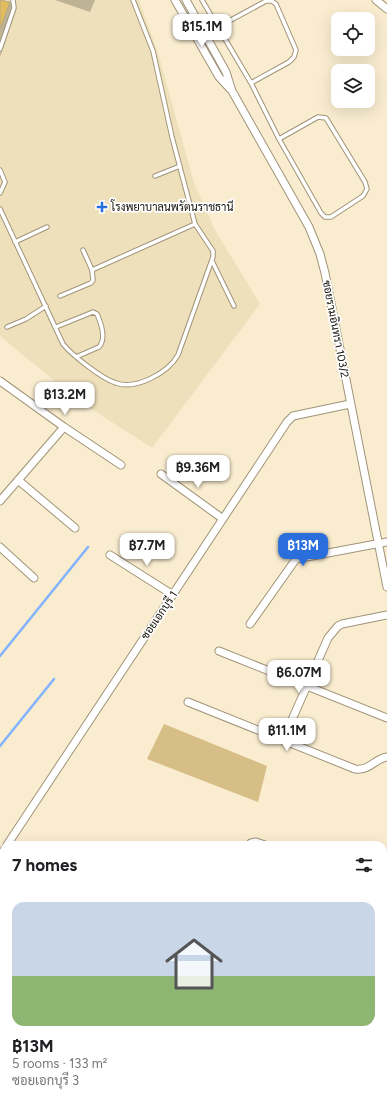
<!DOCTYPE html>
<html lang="en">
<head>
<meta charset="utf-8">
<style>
	:root { --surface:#fff; --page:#f6f6f6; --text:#202124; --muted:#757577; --line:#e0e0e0; --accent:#296eda }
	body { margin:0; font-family:Figtree,Sarabun,sans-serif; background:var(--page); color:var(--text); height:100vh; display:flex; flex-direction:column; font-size:15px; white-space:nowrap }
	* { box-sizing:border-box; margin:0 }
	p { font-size:13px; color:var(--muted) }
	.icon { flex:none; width:22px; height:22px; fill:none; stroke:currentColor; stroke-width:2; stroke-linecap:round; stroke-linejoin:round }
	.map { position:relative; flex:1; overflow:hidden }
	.sheet { position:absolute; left:0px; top:841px; width:387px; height:268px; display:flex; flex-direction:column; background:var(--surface); border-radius:12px 12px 0 0; box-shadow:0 4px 16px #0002 }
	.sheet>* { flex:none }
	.tools { position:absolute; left:331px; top:12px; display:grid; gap:8px }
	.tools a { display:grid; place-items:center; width:44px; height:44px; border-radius:8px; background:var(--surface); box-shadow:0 4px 16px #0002; font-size:20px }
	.price { position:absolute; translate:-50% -34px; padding:0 9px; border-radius:8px; background:#fff; color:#222; font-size:13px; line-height:26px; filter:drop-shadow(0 1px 2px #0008) }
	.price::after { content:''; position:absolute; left:50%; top:24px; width:12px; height:9px; margin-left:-6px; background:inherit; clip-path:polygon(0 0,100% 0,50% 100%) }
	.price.selected { background:var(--accent); color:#fff }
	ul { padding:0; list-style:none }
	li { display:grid; align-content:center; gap:8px; height:212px; padding:0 12px }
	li+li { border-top:1px solid var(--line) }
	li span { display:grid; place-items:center; height:124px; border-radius:12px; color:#555 }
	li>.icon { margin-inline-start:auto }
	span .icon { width:72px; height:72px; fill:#fffc; stroke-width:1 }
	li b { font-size:17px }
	h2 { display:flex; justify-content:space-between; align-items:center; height:48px; padding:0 12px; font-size:17px }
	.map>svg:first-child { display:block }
	.built { fill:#efe0bc }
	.green { fill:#d6be86 }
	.water { fill:#83b2ff }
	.shadow { fill:#0003 }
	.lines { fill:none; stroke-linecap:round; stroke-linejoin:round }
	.stream { stroke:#83b2ff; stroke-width:2.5 }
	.canal { stroke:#83b2ff; stroke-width:8 }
	.building { fill:#e1bb5c; stroke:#b3a88c }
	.lane-casing { stroke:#a09479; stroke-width:5.5 }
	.street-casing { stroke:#a09479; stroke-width:9 }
	.path { stroke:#7f7765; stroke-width:1.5; stroke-dasharray:2 3; stroke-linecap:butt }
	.lane { stroke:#fff; stroke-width:3.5 }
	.street { stroke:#fff; stroke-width:7 }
	.poi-dot { fill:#296eda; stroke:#fff; stroke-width:1.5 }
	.labels { text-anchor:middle; stroke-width:3.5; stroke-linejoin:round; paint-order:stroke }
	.poi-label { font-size:11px; fill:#100c04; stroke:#fff; text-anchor:start }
	.street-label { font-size:11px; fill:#100c04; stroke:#fff }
</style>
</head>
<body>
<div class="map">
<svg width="387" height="1109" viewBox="0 0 387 1109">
	<rect width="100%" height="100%" fill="#f9eccf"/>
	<!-- built -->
	<path class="built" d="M 0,0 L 139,0 L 158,53 L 194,183 L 215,230 L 260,304 L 152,448 L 79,401 L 0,336 Z"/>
	<!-- green -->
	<path class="green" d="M 164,724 L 267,766 L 258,802 L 147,759 Z
		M 383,946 L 387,946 L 387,1109 L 22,1109 L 26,1105 L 383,1105 Z"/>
	<!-- water -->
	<path class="water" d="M 99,1105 L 209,1105 L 209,1109 L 99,1109 Z"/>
	<!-- shadow -->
	<path class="shadow" d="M 0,0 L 9,2 L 16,9 L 0,57 Z
		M 55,0 L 95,0 L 90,12 Z
		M 235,1105 L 247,1105 L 248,1106 L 247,1109 L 234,1109 Z"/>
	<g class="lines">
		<!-- stream -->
		<path class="stream" d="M 0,656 L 88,547
			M 0,746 L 54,679"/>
		<!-- canal -->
		<path class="canal" d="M 0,937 L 4,938
			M 383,937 L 387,936"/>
	</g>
	<!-- building -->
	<path class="building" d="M 0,0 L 10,2 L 1,27 L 0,27 Z"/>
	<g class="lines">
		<!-- lane casing -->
		<g class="lane-casing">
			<path id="lane" d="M 202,0 L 251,83 L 279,139 L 318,117 L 326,118 L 365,182 L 367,189 L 363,196 L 331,217 L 325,217 L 321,213 L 279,139
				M 218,27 L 266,1 L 272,1 L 276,4 L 296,50 L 294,57 L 289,62 L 251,83
				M 0,49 L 14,8 L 13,0
				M 0,170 L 5,182 L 0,193
				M 155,176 L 180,166
				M 0,209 L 63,344 C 72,355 102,379 116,383 C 136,390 168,373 178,355 L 213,257 L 213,251 L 195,224
				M 15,242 L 47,227
				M 83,250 L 92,270 L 195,224 L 172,137 L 153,51 L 133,0
				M 212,261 L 234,306
				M 60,296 L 91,283 L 93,280 L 92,270
				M 7,327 L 26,319 L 46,306
				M 56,327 L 93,312 L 97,314 C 101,323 107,338 99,347 L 76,357"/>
		</g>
		<!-- street casing -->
		<g class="street-casing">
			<path id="street" d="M 175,0 L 219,77 L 230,89
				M 186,0 L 226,72 L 232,91 L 309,227 L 320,254 L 325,273 L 387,587
				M 376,0 L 387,9
				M 0,381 L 64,427 L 121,465
				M 161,474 L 223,519
				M 18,480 L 75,528
				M 0,501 L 64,427
				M 0,547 L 34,578
				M 110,555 L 173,595
				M 250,624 L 296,559 L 387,542
				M 219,651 L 387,718
				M 188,702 L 355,769 C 370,771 374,759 387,757
				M 283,740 L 328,638 L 338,626 L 342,624 L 387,615
				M 7,845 L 287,422 L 293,416 L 350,404
				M 251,845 L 251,843 L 256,842 L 265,845
				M 0,856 L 4,850
				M 383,861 L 387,860"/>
		</g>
		<!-- path -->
		<path class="path" d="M 383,941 L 387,941
			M 0,948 L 4,948
			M 383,951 L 387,951
			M 383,1028 L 387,1025
			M 223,1105 L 229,1108
			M 374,1105 L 387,1108
			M 42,1109 L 46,1105
			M 220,1109 L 221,1105"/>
		<!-- lane -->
		<use href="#lane" class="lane"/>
		<!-- street -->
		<use href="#street" class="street"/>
	</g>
	<!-- markers -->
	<path class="poi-dot" d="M100 201h4v4h4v4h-4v4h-4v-4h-4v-4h4z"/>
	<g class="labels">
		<!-- poi labels -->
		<g class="poi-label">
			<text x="111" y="211">โรงพยาบาลนพรัตนราชธานี</text>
		</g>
		<!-- street labels -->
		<g class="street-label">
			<text transform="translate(336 329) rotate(79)" y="4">ซอยรามอินทรา 103/2</text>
			<text transform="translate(159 615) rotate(-56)" y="4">ซอยเอกบุรี 1</text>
		</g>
	</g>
</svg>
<div class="tools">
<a><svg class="icon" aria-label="locate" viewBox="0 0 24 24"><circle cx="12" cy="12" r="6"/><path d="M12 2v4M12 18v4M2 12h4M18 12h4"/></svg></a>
<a><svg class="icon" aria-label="layers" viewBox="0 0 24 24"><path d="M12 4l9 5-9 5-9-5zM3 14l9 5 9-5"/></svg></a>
</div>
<b class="price" style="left:202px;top:48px">฿15.1M</b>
<b class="price" style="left:65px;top:416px">฿13.2M</b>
<b class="price" style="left:198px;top:489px">฿9.36M</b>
<b class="price" style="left:147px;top:567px">฿7.7M</b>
<b class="price selected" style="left:303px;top:567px">฿13M</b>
<b class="price" style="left:299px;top:694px">฿6.07M</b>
<b class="price" style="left:287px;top:752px">฿11.1M</b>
<section class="sheet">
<h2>7 homes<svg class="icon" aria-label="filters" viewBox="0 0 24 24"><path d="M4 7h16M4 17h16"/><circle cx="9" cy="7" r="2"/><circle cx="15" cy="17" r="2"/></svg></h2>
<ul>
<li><span style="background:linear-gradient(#c9d6e8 60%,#8fb573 0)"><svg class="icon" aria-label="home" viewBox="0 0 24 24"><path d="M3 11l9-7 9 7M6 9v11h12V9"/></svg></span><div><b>฿13M</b><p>5 rooms · 133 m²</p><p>ซอยเอกบุรี 3</p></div></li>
</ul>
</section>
</div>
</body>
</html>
